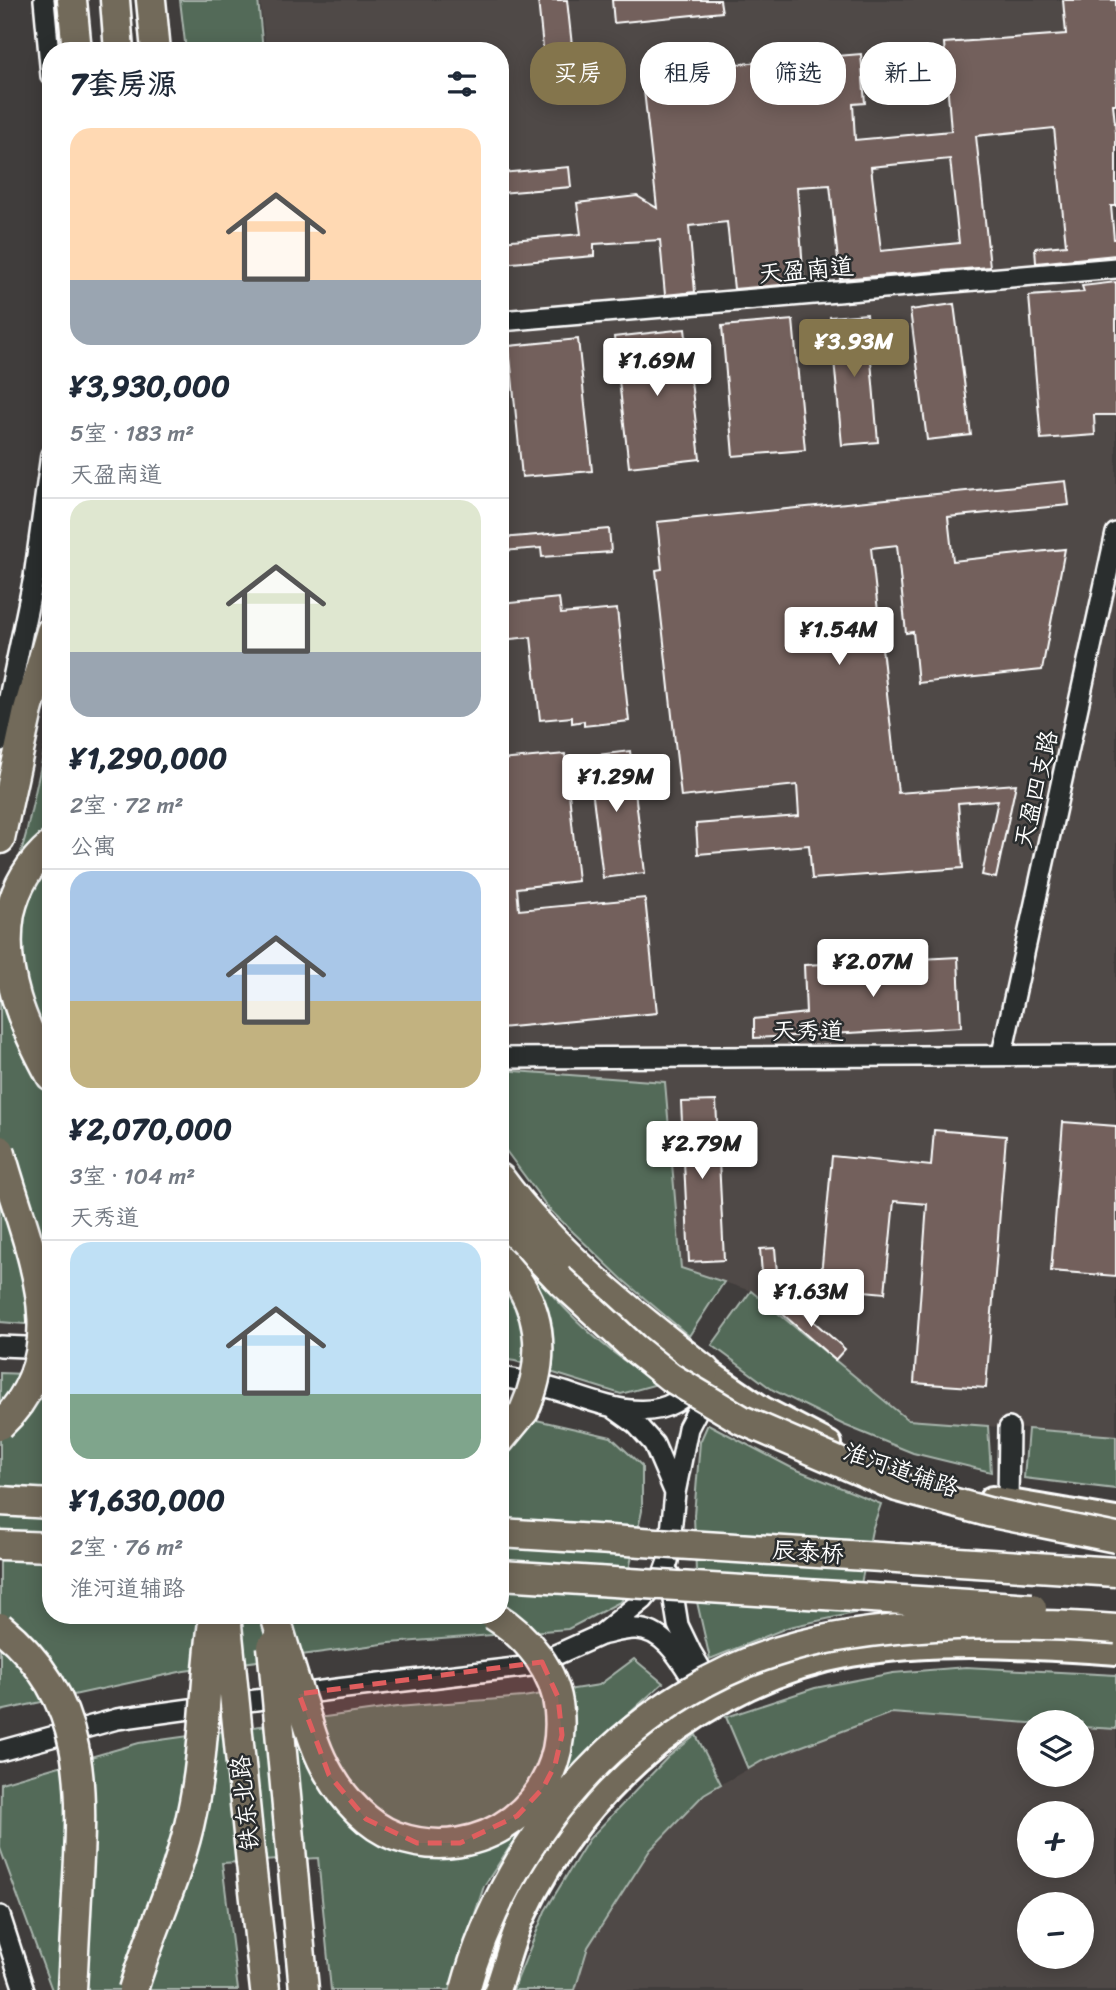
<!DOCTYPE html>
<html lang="zh">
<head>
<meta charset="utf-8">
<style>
	:root { --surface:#fff; --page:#f6f6f7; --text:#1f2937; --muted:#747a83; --line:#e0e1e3; --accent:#84754c }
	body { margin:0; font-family:Sriracha,"LXGW WenKai TC",sans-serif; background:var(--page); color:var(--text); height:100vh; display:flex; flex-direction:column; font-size:26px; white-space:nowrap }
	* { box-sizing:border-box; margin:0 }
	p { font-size:23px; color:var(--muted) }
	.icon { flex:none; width:38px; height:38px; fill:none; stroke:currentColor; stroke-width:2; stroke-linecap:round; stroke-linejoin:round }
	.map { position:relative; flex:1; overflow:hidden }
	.side { position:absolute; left:42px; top:42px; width:467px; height:1582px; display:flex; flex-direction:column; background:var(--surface); border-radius:28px; box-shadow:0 4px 18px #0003 }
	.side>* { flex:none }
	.banner { position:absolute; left:530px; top:42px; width:480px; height:63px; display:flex; gap:14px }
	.tools { position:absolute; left:1017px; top:1710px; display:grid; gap:14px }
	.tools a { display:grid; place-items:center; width:77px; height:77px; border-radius:50%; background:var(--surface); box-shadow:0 4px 18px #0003; font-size:35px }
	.price { position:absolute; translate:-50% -60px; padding:0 16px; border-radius:7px; background:#fff; color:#222; font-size:23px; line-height:46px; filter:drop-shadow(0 2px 4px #0008) }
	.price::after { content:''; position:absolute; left:50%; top:42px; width:21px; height:16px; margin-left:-10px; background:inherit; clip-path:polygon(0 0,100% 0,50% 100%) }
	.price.active { background:var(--accent); color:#fff }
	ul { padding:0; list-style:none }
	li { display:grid; align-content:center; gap:14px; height:371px; padding:0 28px }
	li+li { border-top:2px solid var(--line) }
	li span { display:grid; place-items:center; height:217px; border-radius:21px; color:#555 }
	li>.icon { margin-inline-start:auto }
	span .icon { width:126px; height:126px; fill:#fffc; stroke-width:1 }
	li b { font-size:30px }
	h2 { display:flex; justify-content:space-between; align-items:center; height:84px; padding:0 28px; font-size:30px }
	.pill { padding:0 24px; border-radius:28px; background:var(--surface); box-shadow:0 4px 18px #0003; font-size:24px; line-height:63px }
	.pill.active { background:var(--accent); color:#fff }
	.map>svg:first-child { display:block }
	.built { fill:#4f4846; fill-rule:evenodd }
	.green { fill:#526a58; stroke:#a8b4ac; stroke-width:2 }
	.building { fill:#73615c; stroke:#fff; stroke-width:2; fill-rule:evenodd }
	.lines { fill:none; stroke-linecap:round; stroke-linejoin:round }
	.minor-casing { stroke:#fff; stroke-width:24 }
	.major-casing { stroke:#fff; stroke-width:30 }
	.highway-casing { stroke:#fff; stroke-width:33 }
	.minor { stroke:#2a2d2e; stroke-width:19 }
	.major { stroke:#726b5a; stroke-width:24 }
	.highway { stroke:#726b5a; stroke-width:28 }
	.highway-bridge-casing { stroke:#fff; stroke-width:33; stroke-linecap:butt }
	.highway-bridge { stroke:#726b5a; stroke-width:28 }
	.marked { fill:#e05e5e; fill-opacity:0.2; stroke:#e05e5e; stroke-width:5; stroke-dasharray:14 9; stroke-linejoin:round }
	.labels { text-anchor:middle; stroke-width:5; stroke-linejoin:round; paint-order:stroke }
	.street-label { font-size:24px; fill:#fff; stroke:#2a2d2e }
</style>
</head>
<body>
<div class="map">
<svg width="1116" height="1990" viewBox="0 0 1116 1990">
	<rect width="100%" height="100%" fill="#403d3c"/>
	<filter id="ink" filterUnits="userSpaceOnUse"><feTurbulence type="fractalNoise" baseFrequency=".0143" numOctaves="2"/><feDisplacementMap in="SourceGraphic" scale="14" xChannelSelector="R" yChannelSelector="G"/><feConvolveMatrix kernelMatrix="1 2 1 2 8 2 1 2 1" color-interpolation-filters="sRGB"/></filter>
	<g filter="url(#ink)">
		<!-- built -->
		<path class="built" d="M 260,0 L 1116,0 L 1116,1436 L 909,1420 L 751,1291 L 681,1268 L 664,1082 L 501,1070 L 500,51 L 266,51 Z
			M 891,1713 L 1029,1723 L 1029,1774 L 1082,1774 L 1082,1727 L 1116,1729 L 1116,1990 L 575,1990 L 588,1947 L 650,1850 L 704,1794 L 762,1761 ZM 1029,1813 L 1082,1813 L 1082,1866 L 1029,1866 ZM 1029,1904 L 1082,1904 L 1082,1956 L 1029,1956 Z"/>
		<!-- green -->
		<path class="green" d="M 180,0 L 258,0 L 263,51 L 186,51 Z
			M 51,720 L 51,1326 L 0,1322 L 0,929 L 26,834 Z
			M 501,1070 L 665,1082 L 681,1268 L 724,1282 L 689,1336 L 623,1280 L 549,1209 L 501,1144 Z
			M 501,1238 C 548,1291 597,1351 661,1383 L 621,1394 L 515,1361 L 501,1359 Z
			M 751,1291 L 908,1420 L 988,1426 L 991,1472 L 913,1453 L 844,1425 L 773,1390 L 712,1345 Z
			M 0,1373 L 51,1375 L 51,1615 L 500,1615 L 501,1412 L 611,1437 L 642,1466 L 642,1511 L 622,1601 L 568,1629 L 390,1643 L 184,1671 L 0,1711 Z
			M 708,1424 L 790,1467 L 881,1504 L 872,1530 L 855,1613 L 789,1627 L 710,1659 L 697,1602 L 694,1515 L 700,1442 Z
			M 1028,1429 L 1116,1436 L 1116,1489 L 1024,1478 Z
			M 634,1659 L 663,1683 L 612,1729 L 509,1848 L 484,1886 L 450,1990 L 331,1990 L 318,1858 L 222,1863 L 238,1990 L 52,1990 L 0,1848 L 1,1783 L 139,1743 L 397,1707 L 523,1697 L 599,1685 Z
			M 966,1667 L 1116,1675 L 1116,1729 L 1082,1727 L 1082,1722 L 1029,1723 L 891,1713 L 762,1761 L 748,1769 L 726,1717 L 815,1688 L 893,1673 Z
			M 696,1735 L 721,1784 L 704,1794 L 650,1850 L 588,1947 L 575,1990 L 513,1990 L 545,1911 L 589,1839 L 668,1757 Z"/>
		<!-- building -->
		<path class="building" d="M 538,0 L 567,0 L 574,64 L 545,67 Z
			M 612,0 L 720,0 L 722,12 L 614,23 Z
			M 1063,0 L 1116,0 L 1116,104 L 1113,104 L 1116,133 L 1116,206 L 1111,206 L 1114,239 L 1116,239 L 1116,255 L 1036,263 L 1035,248 L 1066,245 L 1054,128 L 976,136 L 990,267 L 840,279 L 830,185 L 797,187 L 804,283 L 734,289 L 727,222 L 689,226 L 695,292 L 665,295 L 660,240 L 594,244 L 594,256 L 500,264 L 500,241 L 581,234 L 577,203 L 637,196 L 657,208 L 642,72 L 861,54 L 865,103 L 853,104 L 855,140 L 951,131 L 944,43 L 1066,34 ZM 950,159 L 959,243 L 881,251 L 871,167 Z
			M 569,167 L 571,187 L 500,193 L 500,173 Z
			M 1116,282 L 1116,415 L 1094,415 L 1095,435 L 1041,439 L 1029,296 L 1084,292 L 1082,286 Z
			M 954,304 L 971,435 L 927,440 L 910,310 Z
			M 867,314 L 878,442 L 842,445 L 830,317 Z
			M 793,320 L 805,450 L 733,456 L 722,326 Z
			M 685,329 L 700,459 L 629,467 L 614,337 Z
			M 578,339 L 592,471 L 522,477 L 509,346 Z
			M 1066,481 L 1069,505 L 948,517 L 953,561 L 1065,549 L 1042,670 L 918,683 L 913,632 L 906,633 L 897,545 L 871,548 L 898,793 L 1016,784 L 996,878 L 982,875 L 998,800 L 958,803 L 963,868 L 812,879 L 809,845 L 698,854 L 696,824 L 799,816 L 797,785 L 681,797 L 656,570 L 662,569 L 657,522 Z
			M 609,529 L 611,552 L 542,557 L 541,548 L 502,551 L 501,538 Z
			M 559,598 L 561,614 L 617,609 L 629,721 L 584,726 L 584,721 L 572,723 L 572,717 L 540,720 L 531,637 L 500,640 L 500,604 Z
			M 630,751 L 645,873 L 603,878 L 588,756 Z
			M 565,754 L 578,881 L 517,888 L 519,910 L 645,898 L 657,1013 L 500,1028 L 500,760 Z
			M 958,957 L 961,1027 L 754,1038 L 754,1019 L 806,1013 L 804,965 Z
			M 716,1101 L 724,1260 L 689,1262 L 681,1102 Z
			M 1063,1122 L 1116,1126 L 1116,1276 L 1051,1271 Z
			M 934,1130 L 1006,1136 L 986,1388 L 914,1383 L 927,1204 L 894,1201 L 885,1293 L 820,1287 L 832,1156 L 931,1166 Z
			M 775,1248 L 779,1297 L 764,1298 L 760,1249 Z
			M 787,1298 L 845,1349 L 835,1360 L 777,1309 Z"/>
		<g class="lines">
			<!-- minor casing -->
			<g class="minor-casing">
				<path id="minor" d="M 44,0 L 51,76
					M 500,321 L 1116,268
					M 0,741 L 34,577 L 51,455
					M 1002,1054 L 1116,533
					M 500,1058 L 1116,1055
					M 0,1346 L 50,1348
					M 500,1377 C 522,1380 543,1386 564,1392 C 610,1407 665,1430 698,1380
					M 675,1493 L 688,1428 L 709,1388
					M 1008,1503 L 1009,1428
					M 670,1575 L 678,1625 L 691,1652 L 715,1693
					M 601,1635 C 611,1633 623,1629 634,1629 C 662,1628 679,1657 692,1678
					M 0,1751 L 117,1719 L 337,1689 L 531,1666 L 600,1635 L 643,1600 L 662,1577 L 668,1561 L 675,1493 L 654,1444 L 636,1424 L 615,1409
					M 0,1916 L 24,1990"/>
			</g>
			<!-- major casing -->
			<g class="major-casing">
				<path id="major" d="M 705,1370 L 762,1409 L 829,1444
					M 992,1499 L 1116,1520
					M 497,1990 C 506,1965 512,1938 523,1915 C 583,1785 709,1679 851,1654 C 940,1639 1027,1646 1116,1652"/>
			</g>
			<!-- highway casing -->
			<g class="highway-casing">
				<path id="highway" d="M 72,0 L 77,51
					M 115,0 L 119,51
					M 151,0 L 156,51
					M 0,839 L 28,710 L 51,631
					M 51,845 C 30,863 16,887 10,913 C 0,973 23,1025 51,1076
					M 500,1178 C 554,1252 633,1314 705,1370
					M 500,1218 L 558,1278
					M 500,1440 L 524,1411
					M 0,1501 L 51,1504
					M 0,1545 L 51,1547
					M 292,1860 L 304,1990
					M 251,1863 L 265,1990
					M 72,1990 L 77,1895"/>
			</g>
			<!-- minor -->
			<use href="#minor" class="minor"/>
			<!-- major -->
			<use href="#major" class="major"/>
			<!-- highway -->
			<use href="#highway" class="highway"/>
			<!-- highway-bridge casing -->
			<g class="highway-bridge-casing">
				<path id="highway-bridge" d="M 0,1150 C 23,1240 83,1347 0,1425
					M 500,1260 C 543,1302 548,1358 524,1411
					M 558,1278 L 634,1348 L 670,1377 L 742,1420 L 897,1487 L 988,1512 L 1116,1538
					M 500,1533 L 1116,1572
					M 500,1575 L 1032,1608
					M 226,1615 L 251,1863
					M 275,1615 C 284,1646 293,1676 303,1706 C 310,1730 317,1754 330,1775 C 344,1799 368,1826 395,1836 C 481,1867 568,1803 559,1711 C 556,1671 527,1636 493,1615
					M 0,1627 C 90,1700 83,1791 77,1895
					M 272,1646 L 292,1860
					M 133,1990 C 151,1930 180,1874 192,1812 C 206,1747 204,1681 214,1615
					M 465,1990 C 508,1830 636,1687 800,1645 C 897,1621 1016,1621 1116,1629"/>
			</g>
			<!-- highway-bridge -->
			<use href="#highway-bridge" class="highway-bridge"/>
		</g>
	</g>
	<!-- marked area -->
	<path class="marked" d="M 542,1662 L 558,1697 L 562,1735 L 555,1765 L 543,1788 L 517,1816 L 460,1843 L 417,1843 L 366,1819 L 329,1775 L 299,1694 Z"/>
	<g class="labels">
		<!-- street labels -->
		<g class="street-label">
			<text transform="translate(806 270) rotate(-5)" y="8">天盈南道</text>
			<text transform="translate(1036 789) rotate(-77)" y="8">天盈四支路</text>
			<text x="808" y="1039">天秀道</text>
			<text transform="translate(901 1470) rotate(19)" y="8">淮河道辅路</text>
			<text transform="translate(808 1552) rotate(4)" y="8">辰泰桥</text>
			<text transform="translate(245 1803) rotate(-96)" y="8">铁东北路</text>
		</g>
	</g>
</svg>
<div class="tools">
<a><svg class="icon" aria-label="layers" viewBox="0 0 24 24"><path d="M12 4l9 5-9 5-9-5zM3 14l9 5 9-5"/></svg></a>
<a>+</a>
<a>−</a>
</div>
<b class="price active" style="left:854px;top:379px">¥3.93M</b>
<b class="price" style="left:657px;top:398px">¥1.69M</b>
<b class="price" style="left:839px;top:667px">¥1.54M</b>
<b class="price" style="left:616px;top:814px">¥1.29M</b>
<b class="price" style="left:873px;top:999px">¥2.07M</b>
<b class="price" style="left:702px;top:1181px">¥2.79M</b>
<b class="price" style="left:811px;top:1329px">¥1.63M</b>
<div class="banner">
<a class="pill active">买房</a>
<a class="pill">租房</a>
<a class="pill">筛选</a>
<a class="pill">新上</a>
</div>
<section class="side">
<h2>7套房源<svg class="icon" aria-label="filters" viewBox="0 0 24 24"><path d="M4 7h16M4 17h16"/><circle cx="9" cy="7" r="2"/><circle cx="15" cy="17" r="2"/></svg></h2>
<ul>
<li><span style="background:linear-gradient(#ffd9b3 70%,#9aa5b1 0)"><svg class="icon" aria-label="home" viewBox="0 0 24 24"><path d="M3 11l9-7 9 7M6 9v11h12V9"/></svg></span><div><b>¥3,930,000</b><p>5室 · 183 m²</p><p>天盈南道</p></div></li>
<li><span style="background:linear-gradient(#dfe7d0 70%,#9aa5b1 0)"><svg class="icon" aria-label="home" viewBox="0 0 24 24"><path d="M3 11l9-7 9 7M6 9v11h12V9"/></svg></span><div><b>¥1,290,000</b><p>2室 · 72 m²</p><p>公寓</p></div></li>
<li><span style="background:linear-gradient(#a9c7e8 60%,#c2b280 0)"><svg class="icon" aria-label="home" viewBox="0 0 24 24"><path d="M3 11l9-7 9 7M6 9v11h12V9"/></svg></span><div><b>¥2,070,000</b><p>3室 · 104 m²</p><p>天秀道</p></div></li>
<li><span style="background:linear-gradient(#bfe0f5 70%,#7fa58c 0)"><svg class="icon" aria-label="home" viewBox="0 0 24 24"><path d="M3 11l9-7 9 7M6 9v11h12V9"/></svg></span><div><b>¥1,630,000</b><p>2室 · 76 m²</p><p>淮河道辅路</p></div></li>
</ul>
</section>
</div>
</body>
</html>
